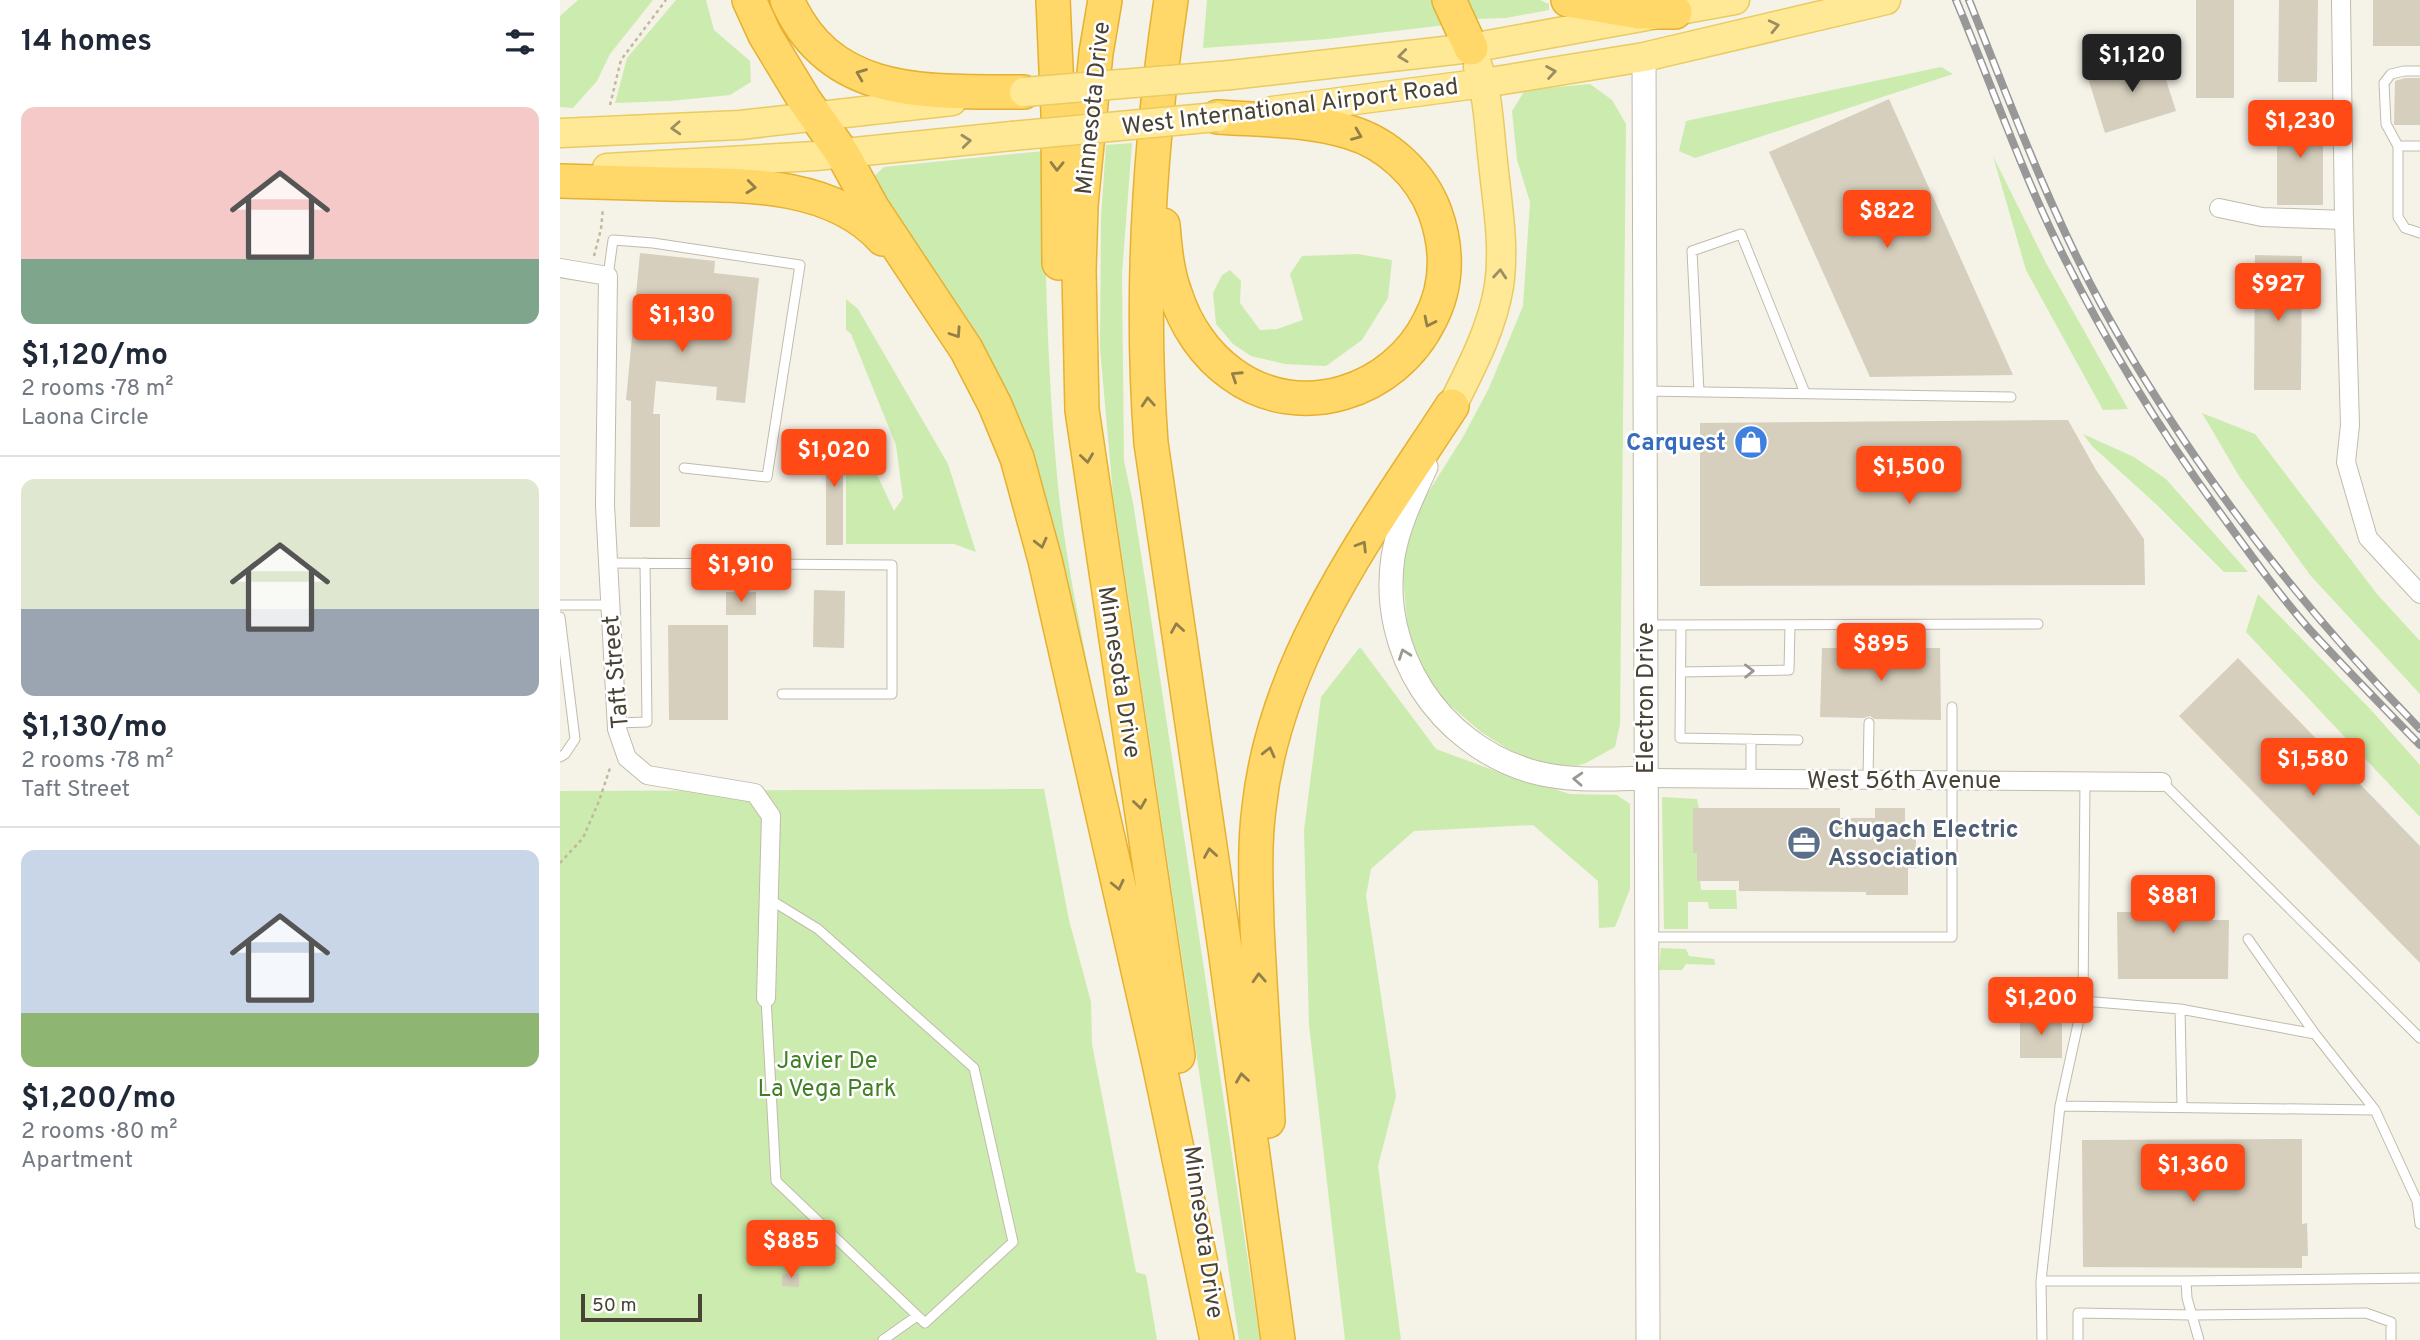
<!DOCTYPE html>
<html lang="en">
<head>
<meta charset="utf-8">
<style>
	:root { --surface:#fff; --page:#f6f6f7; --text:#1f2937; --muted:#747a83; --line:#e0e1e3; --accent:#ff4a15 }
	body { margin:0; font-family:Overpass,sans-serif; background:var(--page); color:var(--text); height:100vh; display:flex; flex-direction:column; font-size:26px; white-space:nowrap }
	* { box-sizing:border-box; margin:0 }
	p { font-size:23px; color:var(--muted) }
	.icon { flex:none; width:38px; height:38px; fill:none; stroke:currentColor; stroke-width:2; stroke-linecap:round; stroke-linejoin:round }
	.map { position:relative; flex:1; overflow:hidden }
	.side { display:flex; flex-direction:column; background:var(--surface); width:560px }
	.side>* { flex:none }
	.scale { position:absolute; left:21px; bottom:18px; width:121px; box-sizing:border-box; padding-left:7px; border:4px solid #494336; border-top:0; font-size:19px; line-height:24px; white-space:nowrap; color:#494336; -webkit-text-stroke:5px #fff; paint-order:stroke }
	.price { position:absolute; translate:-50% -60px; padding:0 16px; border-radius:7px; background:var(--accent); color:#fff; font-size:23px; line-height:46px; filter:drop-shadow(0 2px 4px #0008) }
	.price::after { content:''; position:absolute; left:50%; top:42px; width:21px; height:16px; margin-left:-10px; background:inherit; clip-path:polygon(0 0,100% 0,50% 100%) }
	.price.on { background:#222; color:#fff }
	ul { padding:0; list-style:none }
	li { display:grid; align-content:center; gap:14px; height:371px; padding:0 21px }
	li+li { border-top:2px solid var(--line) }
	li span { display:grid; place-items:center; height:217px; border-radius:14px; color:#555 }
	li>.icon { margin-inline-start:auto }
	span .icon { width:126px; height:126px; fill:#fffc; stroke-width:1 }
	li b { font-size:30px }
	h2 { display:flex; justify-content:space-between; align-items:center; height:84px; padding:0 21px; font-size:30px }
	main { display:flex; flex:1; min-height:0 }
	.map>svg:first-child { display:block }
	.green { fill:#ccebaf }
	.building { fill:#d7cfbd }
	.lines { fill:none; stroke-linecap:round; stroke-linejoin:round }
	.service-casing { stroke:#c1bbaa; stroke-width:11 }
	.minor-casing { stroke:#c1bbaa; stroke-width:20 }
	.tertiary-casing { stroke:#c1bbaa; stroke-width:25 }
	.primary-casing { stroke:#eacb61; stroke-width:31 }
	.motorway-casing { stroke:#e6b131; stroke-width:36 }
	.path { stroke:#c4b89b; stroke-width:2.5; stroke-dasharray:3.5 3.5; stroke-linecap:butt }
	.service { stroke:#fff; stroke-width:9 }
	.minor { stroke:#fff; stroke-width:18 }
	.tertiary { stroke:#fff; stroke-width:23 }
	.primary { stroke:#ffe997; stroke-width:28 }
	.motorway { stroke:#ffd869; stroke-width:33 }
	.rail-casing { stroke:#989898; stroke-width:8 }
	.rail { stroke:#fff; stroke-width:5; stroke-dasharray:16; stroke-linecap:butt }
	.primary-bridge-casing { stroke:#eacb61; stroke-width:31; stroke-linecap:butt }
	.primary-bridge { stroke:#ffe997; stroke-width:28 }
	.oneway { stroke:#9b8e62 }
	.oneway2 { stroke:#927f4a }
	.oneway3 { stroke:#9b9890 }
	.labels { text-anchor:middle; stroke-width:5; stroke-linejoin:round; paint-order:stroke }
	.street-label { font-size:24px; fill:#494336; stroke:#fff }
	.shop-label { font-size:24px; font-weight:bold; fill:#366cbe; stroke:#fff; text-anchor:end }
	.service-label { font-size:24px; font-weight:bold; fill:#4e5e75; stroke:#fff; text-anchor:start }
	.park-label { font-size:24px; fill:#417f25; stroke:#fff }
</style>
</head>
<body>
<main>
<section class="side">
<h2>14 homes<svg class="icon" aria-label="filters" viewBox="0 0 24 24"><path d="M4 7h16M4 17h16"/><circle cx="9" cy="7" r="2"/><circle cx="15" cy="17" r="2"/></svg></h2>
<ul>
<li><span style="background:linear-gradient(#f6c9c9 70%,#7fa58c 0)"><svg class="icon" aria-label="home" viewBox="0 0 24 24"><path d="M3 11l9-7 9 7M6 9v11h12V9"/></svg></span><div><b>$1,120/mo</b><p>2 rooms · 78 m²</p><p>Laona Circle</p></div></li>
<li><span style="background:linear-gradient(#dfe7d0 60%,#9aa5b1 0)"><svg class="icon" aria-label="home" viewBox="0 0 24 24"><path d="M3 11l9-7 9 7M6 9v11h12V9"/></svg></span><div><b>$1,130/mo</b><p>2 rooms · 78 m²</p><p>Taft Street</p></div></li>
<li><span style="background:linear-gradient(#c9d6e8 75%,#8fb573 0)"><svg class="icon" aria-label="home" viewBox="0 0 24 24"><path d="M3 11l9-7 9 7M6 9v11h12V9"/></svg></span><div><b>$1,200/mo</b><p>2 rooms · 80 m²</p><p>Apartment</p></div></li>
</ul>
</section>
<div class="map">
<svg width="1860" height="1340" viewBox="0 0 1860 1340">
	<rect width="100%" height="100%" fill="#f5f2e8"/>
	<!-- green -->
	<path class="green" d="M 18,0 L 93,0 L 50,54 L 37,81 L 13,108 L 0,107 L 0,16 Z
		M 116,0 L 146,0 L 154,30 L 190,61 L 191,82 L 170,95 L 110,101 L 55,103 L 67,58 Z
		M 647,0 L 878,0 L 886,25 L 767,39 L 643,48 Z
		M 902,0 L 980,0 L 989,4 L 989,10 L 946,18 L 913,19 Z
		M 1381,67 L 1393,74 L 1135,158 L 1119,151 L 1126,121 Z
		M 1030,84 L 1052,100 L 1066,124 L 1060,724 L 1055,747 L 1026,763 L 1013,767 L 980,764 L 948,749 L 921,732 L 879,696 L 858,664 L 847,622 L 840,545 L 859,507 L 903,437 L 929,388 L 963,306 L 970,202 L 957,160 L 952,111 L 965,90 Z
		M 572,143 L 562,274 L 564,461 L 573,503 L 589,605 L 700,1340 L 679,1340 L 553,495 L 540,348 L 541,217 L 546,145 Z
		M 484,151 C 485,260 487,367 497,475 C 504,555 522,633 536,711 L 470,478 L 308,182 L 324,167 Z
		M 1433,156 L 1486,263 L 1568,409 L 1543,410 L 1466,270 Z
		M 798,254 L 832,260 L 828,298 L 802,340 L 766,366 L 725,364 L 691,356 L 673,344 L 656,324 L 653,293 L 662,275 L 670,270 L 681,281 L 680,303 L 700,330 L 717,329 L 743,320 L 730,274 L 742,256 Z
		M 286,299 L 298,309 L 388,464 L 416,552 L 394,544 L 286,544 L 286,466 L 312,464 L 334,511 L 343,498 L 336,445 L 291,334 L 286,330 Z
		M 1642,413 L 1695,434 L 1817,594 L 1860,641 L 1860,694 L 1750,575 L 1679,476 Z
		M 1523,434 L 1574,457 L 1606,479 L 1688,572 L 1664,572 L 1597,505 L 1532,446 Z
		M 1698,594 L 1811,710 L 1860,765 L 1860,817 L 1686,632 Z
		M 800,647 L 876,749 L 941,773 L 1010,794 L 1057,795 L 1070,804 L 1070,889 L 1055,927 L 1039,928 L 1038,881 L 973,825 L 854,831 L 811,869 L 806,896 L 836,1096 L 818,1166 L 841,1340 L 785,1340 L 749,1025 L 744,830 L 761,697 Z
		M 484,789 L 509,920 L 531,1002 L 532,1044 L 576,1272 L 586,1275 L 597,1340 L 0,1340 L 0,791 Z
		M 1102,797 L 1137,799 L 1139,808 L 1133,808 L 1133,852 L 1137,853 L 1141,890 L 1176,890 L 1177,909 L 1149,909 L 1148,902 L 1128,902 L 1128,929 L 1104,929 Z
		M 1101,948 L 1126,949 L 1129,956 L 1154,959 L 1155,965 L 1126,964 L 1122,970 L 1099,970 Z"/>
	<!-- building -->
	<path class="building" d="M 1636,0 L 1674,0 L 1674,98 L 1636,98 Z
		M 1719,0 L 1758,0 L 1757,82 L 1718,82 Z
		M 1813,0 L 1860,0 L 1860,46 L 1813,46 Z
		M 1598,55 L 1616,111 L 1545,133 L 1528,78 Z
		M 1845,78 L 1860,78 L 1860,125 L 1834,125 L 1835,81 Z
		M 1329,99 L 1453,375 L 1310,377 L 1209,152 Z
		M 1717,114 L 1763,114 L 1763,205 L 1717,205 Z
		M 80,253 L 155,261 L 154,273 L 199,278 L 185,403 L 156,400 L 157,387 L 96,381 L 93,414 L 100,414 L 100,527 L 70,527 L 71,401 L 66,400 Z
		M 1695,255 L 1742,256 L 1741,390 L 1694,390 Z
		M 1508,420 L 1536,470 L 1584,539 L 1585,585 L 1140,586 L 1140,423 Z
		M 266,432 L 283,432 L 283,545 L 266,545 Z
		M 254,590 L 285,591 L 284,648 L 253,647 Z
		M 166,592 L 196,592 L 196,615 L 166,615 Z
		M 108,625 L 168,625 L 168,720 L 109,720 Z
		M 1262,648 L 1380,648 L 1381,720 L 1314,719 L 1310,716 L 1304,718 L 1260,717 Z
		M 1678,658 L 1860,846 L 1860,963 L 1619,716 Z
		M 1133,808 L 1280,808 L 1280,818 L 1315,818 L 1315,808 L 1345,808 L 1345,832 L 1356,832 L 1356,868 L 1348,868 L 1348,895 L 1306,895 L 1306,892 L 1179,891 L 1179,881 L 1137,881 L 1137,853 L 1133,853 Z
		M 1585,879 L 1646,879 L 1647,920 L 1669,920 L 1668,979 L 1558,979 L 1557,912 L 1585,912 Z
		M 1460,1016 L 1502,1017 L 1502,1058 L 1460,1058 Z
		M 1742,1139 L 1742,1224 L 1747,1223 L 1748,1256 L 1742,1256 L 1742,1268 L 1523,1267 L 1522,1140 Z
		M 222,1274 L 239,1274 L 239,1287 L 222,1286 Z"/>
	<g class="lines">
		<!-- service casing -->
		<g class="service-casing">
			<path id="service" d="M 1838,146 L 1826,124 L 1824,83 L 1831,74 L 1844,71 L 1860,71
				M 1860,146 L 1838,146 L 1838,217 L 1845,228 L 1860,233
				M 48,276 L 53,240 L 93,243 L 240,265 L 207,477 L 124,468
				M 1085,391 L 1451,397
				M 1139,392 L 1132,251 L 1181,234 L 1245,393
				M 47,563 L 332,565 L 332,694 L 222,694
				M 0,605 L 50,605
				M 0,617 L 15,739 L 5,754 L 0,757
				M 1087,625 L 1478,624
				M 1121,625 L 1120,738 L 1238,740
				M 1121,672 L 1229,670 L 1230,625
				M 57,723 L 87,722 L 85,563
				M 1191,739 L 1191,779
				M 1308,779 L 1309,723
				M 1525,781 L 1523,1001 L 1620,1009 L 1755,1034 L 1815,1110 L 1857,1201 L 1860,1224
				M 1602,782 L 1860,1038
				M 1088,937 L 1392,937 L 1392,707
				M 1688,939 L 1755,1034
				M 206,998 L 216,1181 L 365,1323 L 453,1242 L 414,1068 L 258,929 L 214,902 L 211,897
				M 1523,1001 L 1500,1106 L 1815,1110
				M 1620,1009 L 1622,1106
				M 1481,1281 L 1626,1281
				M 323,1340 L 357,1316
				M 1482,1340 L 1481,1281 L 1500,1106
				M 1518,1340 L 1518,1313 L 1632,1315 L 1806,1313 L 1831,1322 L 1831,1340
				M 1639,1340 L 1627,1298 L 1626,1281 L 1860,1278"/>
		</g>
		<!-- minor casing -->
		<g class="minor-casing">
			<path id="minor" d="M 1781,0 L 1784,220 L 1790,425 L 1786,462 L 1808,538 L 1860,594
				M 1659,208 L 1702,217 L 1784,220
				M 0,268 L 48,276 L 45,505 L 57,729 L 67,758 L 87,775 L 195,793 L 211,816 L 206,998
				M 1086,778 L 1602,782"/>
		</g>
		<!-- tertiary casing -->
		<g class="tertiary-casing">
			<path id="tertiary" d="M 1084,57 L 1088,1340
				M 866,467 C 853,496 838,525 833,557 C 819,652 878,743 970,771 C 1008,782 1047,779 1086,778"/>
		</g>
		<!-- primary casing -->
		<g class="primary-casing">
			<path id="primary" d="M 671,75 L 911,48 L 1175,0
				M 712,111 L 924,83 L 1084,57 L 1326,0
				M 0,133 L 180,125 L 392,101
				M 47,168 L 255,156 L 452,136
				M 892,406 C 911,368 932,329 939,286 C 945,245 937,203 933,162 C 929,130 929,97 918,67"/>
		</g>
		<!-- motorway casing -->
		<g class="motorway-casing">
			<path id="motorway" d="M 189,0 L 205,35 L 245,101 L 282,153 L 313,209 L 406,349 L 435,405 L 457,458 L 485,560 L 599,1063 L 657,1340
				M 227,0 C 271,101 372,91 464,92
				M 493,0 L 498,113 L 499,263
				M 545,0 L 536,53 L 521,205 L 519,271 L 522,410 L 618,1056
				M 611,0 C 589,147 580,295 591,443 L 665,949 L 718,1340
				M 889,0 L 911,48
				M 1008,0 L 1079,12 L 1115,12
				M 0,181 C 36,182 71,183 107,184 C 179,185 270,181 323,239
				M 603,225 C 605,248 607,272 615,293 C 625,325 645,355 672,374 C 740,424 835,392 870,320 C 888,286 888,248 875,212 C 861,174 827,143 789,132 C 747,119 701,120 657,117
				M 708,1121 C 705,1056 700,990 697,925 C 696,886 694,847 699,808 C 715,657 811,530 892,406"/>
		</g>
		<!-- path -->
		<path class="path" d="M 50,105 L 61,60 L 106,0
			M 34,256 L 41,229 L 43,208
			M 0,863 L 23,838 L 39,801 L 51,765"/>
		<!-- service -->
		<use href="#service" class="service"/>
		<!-- minor -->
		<use href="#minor" class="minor"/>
		<!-- tertiary -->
		<use href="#tertiary" class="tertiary"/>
		<!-- primary -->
		<use href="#primary" class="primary"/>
		<!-- motorway -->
		<use href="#motorway" class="motorway"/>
		<!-- rail casing -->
		<g class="rail-casing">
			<path id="rail" d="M 1396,0 C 1430,81 1459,165 1498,245 C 1546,344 1604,437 1669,525 C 1695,561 1721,597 1750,630 C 1786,669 1823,707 1860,745
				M 1409,0 C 1450,103 1489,209 1542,306 C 1628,462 1736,602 1860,729"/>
		</g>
		<!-- rail -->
		<use href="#rail" class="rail"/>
		<!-- primary-bridge casing -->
		<g class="primary-bridge-casing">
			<path id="primary-bridge" d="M 464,92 L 671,75
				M 452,136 L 657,117"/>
		</g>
		<!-- primary-bridge -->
		<use href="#primary-bridge" class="primary-bridge"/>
	</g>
	<!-- one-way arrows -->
	<defs><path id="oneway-chevron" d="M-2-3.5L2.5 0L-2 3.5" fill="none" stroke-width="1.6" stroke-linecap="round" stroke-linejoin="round" transform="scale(1.75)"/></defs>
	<g class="oneway">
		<use href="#oneway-chevron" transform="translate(1214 26) rotate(-13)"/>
		<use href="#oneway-chevron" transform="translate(843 56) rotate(173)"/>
		<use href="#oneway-chevron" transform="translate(991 72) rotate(-9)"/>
		<use href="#oneway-chevron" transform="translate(116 128) rotate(177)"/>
		<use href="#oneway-chevron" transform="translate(406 141) rotate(-6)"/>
		<use href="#oneway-chevron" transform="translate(940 274) rotate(-85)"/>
	</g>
	<g class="oneway2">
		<use href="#oneway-chevron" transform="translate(301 74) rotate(-158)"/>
		<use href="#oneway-chevron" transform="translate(797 135) rotate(22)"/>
		<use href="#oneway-chevron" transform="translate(497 166) rotate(91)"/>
		<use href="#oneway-chevron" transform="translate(191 187) rotate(6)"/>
		<use href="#oneway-chevron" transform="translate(869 322) rotate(116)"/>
		<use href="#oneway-chevron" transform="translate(396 333) rotate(56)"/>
		<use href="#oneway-chevron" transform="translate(676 376) rotate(-147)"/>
		<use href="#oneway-chevron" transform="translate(588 402) rotate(-94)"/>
		<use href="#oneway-chevron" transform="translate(527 458) rotate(82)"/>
		<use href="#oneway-chevron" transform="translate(481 543) rotate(76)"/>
		<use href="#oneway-chevron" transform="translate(802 546) rotate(-58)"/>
		<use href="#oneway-chevron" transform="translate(617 628) rotate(-99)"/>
		<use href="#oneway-chevron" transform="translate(709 752) rotate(-76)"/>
		<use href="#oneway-chevron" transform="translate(580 804) rotate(82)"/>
		<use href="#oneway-chevron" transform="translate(650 853) rotate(-99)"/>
		<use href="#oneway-chevron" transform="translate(558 885) rotate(77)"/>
		<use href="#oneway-chevron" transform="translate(699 978) rotate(-93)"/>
		<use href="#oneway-chevron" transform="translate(682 1078) rotate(-98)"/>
	</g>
	<g class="oneway3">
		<use href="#oneway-chevron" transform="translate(844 654) rotate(-110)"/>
		<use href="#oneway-chevron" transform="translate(1189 671) rotate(-1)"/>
		<use href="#oneway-chevron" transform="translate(1018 779) rotate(-177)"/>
	</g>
	<!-- icons -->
	<defs>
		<g id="shop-disc" transform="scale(1.75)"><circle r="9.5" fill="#3f7fe0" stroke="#fff"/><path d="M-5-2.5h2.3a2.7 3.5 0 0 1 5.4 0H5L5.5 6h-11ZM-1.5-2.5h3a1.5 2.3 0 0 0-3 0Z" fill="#fff"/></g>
		<g id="office-disc" transform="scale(1.75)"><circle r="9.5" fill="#5c6f8a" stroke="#fff"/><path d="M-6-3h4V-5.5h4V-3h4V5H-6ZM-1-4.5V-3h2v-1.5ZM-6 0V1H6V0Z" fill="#fff"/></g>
	</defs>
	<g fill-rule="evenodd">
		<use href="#shop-disc" x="1191" y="442"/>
		<use href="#office-disc" x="1244" y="843"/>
	</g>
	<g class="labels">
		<!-- street labels -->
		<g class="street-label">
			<text transform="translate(730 106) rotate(-7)" y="8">West International Airport Road</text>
			<text transform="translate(532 108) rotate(-84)" y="8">Minnesota Drive</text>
			<text transform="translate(55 672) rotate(-95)" y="8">Taft Street</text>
			<text transform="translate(560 672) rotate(81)" y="8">Minnesota Drive</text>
			<text transform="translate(1085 698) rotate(-90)" y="8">Electron Drive</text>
			<text x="1344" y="788">West 56th Avenue</text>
			<text transform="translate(644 1232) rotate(82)" y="8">Minnesota Drive</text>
		</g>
		<!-- shop labels -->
		<g class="shop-label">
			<text x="1166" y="450">Carquest</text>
		</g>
		<!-- service labels -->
		<g class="service-label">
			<text x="1268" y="837">Chugach Electric<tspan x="1268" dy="28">Association</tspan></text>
		</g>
		<!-- park labels -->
		<g class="park-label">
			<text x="267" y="1068">Javier De<tspan x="267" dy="28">La Vega Park</tspan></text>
		</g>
	</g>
</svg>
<div class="scale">50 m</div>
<b class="price on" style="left:1572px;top:94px">$1,120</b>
<b class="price" style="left:1740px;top:160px">$1,230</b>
<b class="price" style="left:1327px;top:250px">$822</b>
<b class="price" style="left:1718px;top:323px">$927</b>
<b class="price" style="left:122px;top:354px">$1,130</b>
<b class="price" style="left:274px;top:489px">$1,020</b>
<b class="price" style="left:1349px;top:506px">$1,500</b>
<b class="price" style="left:181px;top:604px">$1,910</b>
<b class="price" style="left:1321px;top:683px">$895</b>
<b class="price" style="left:1753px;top:798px">$1,580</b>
<b class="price" style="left:1613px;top:935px">$881</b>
<b class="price" style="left:1481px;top:1037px">$1,200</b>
<b class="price" style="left:1633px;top:1204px">$1,360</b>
<b class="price" style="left:231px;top:1280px">$885</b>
</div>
</main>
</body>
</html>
